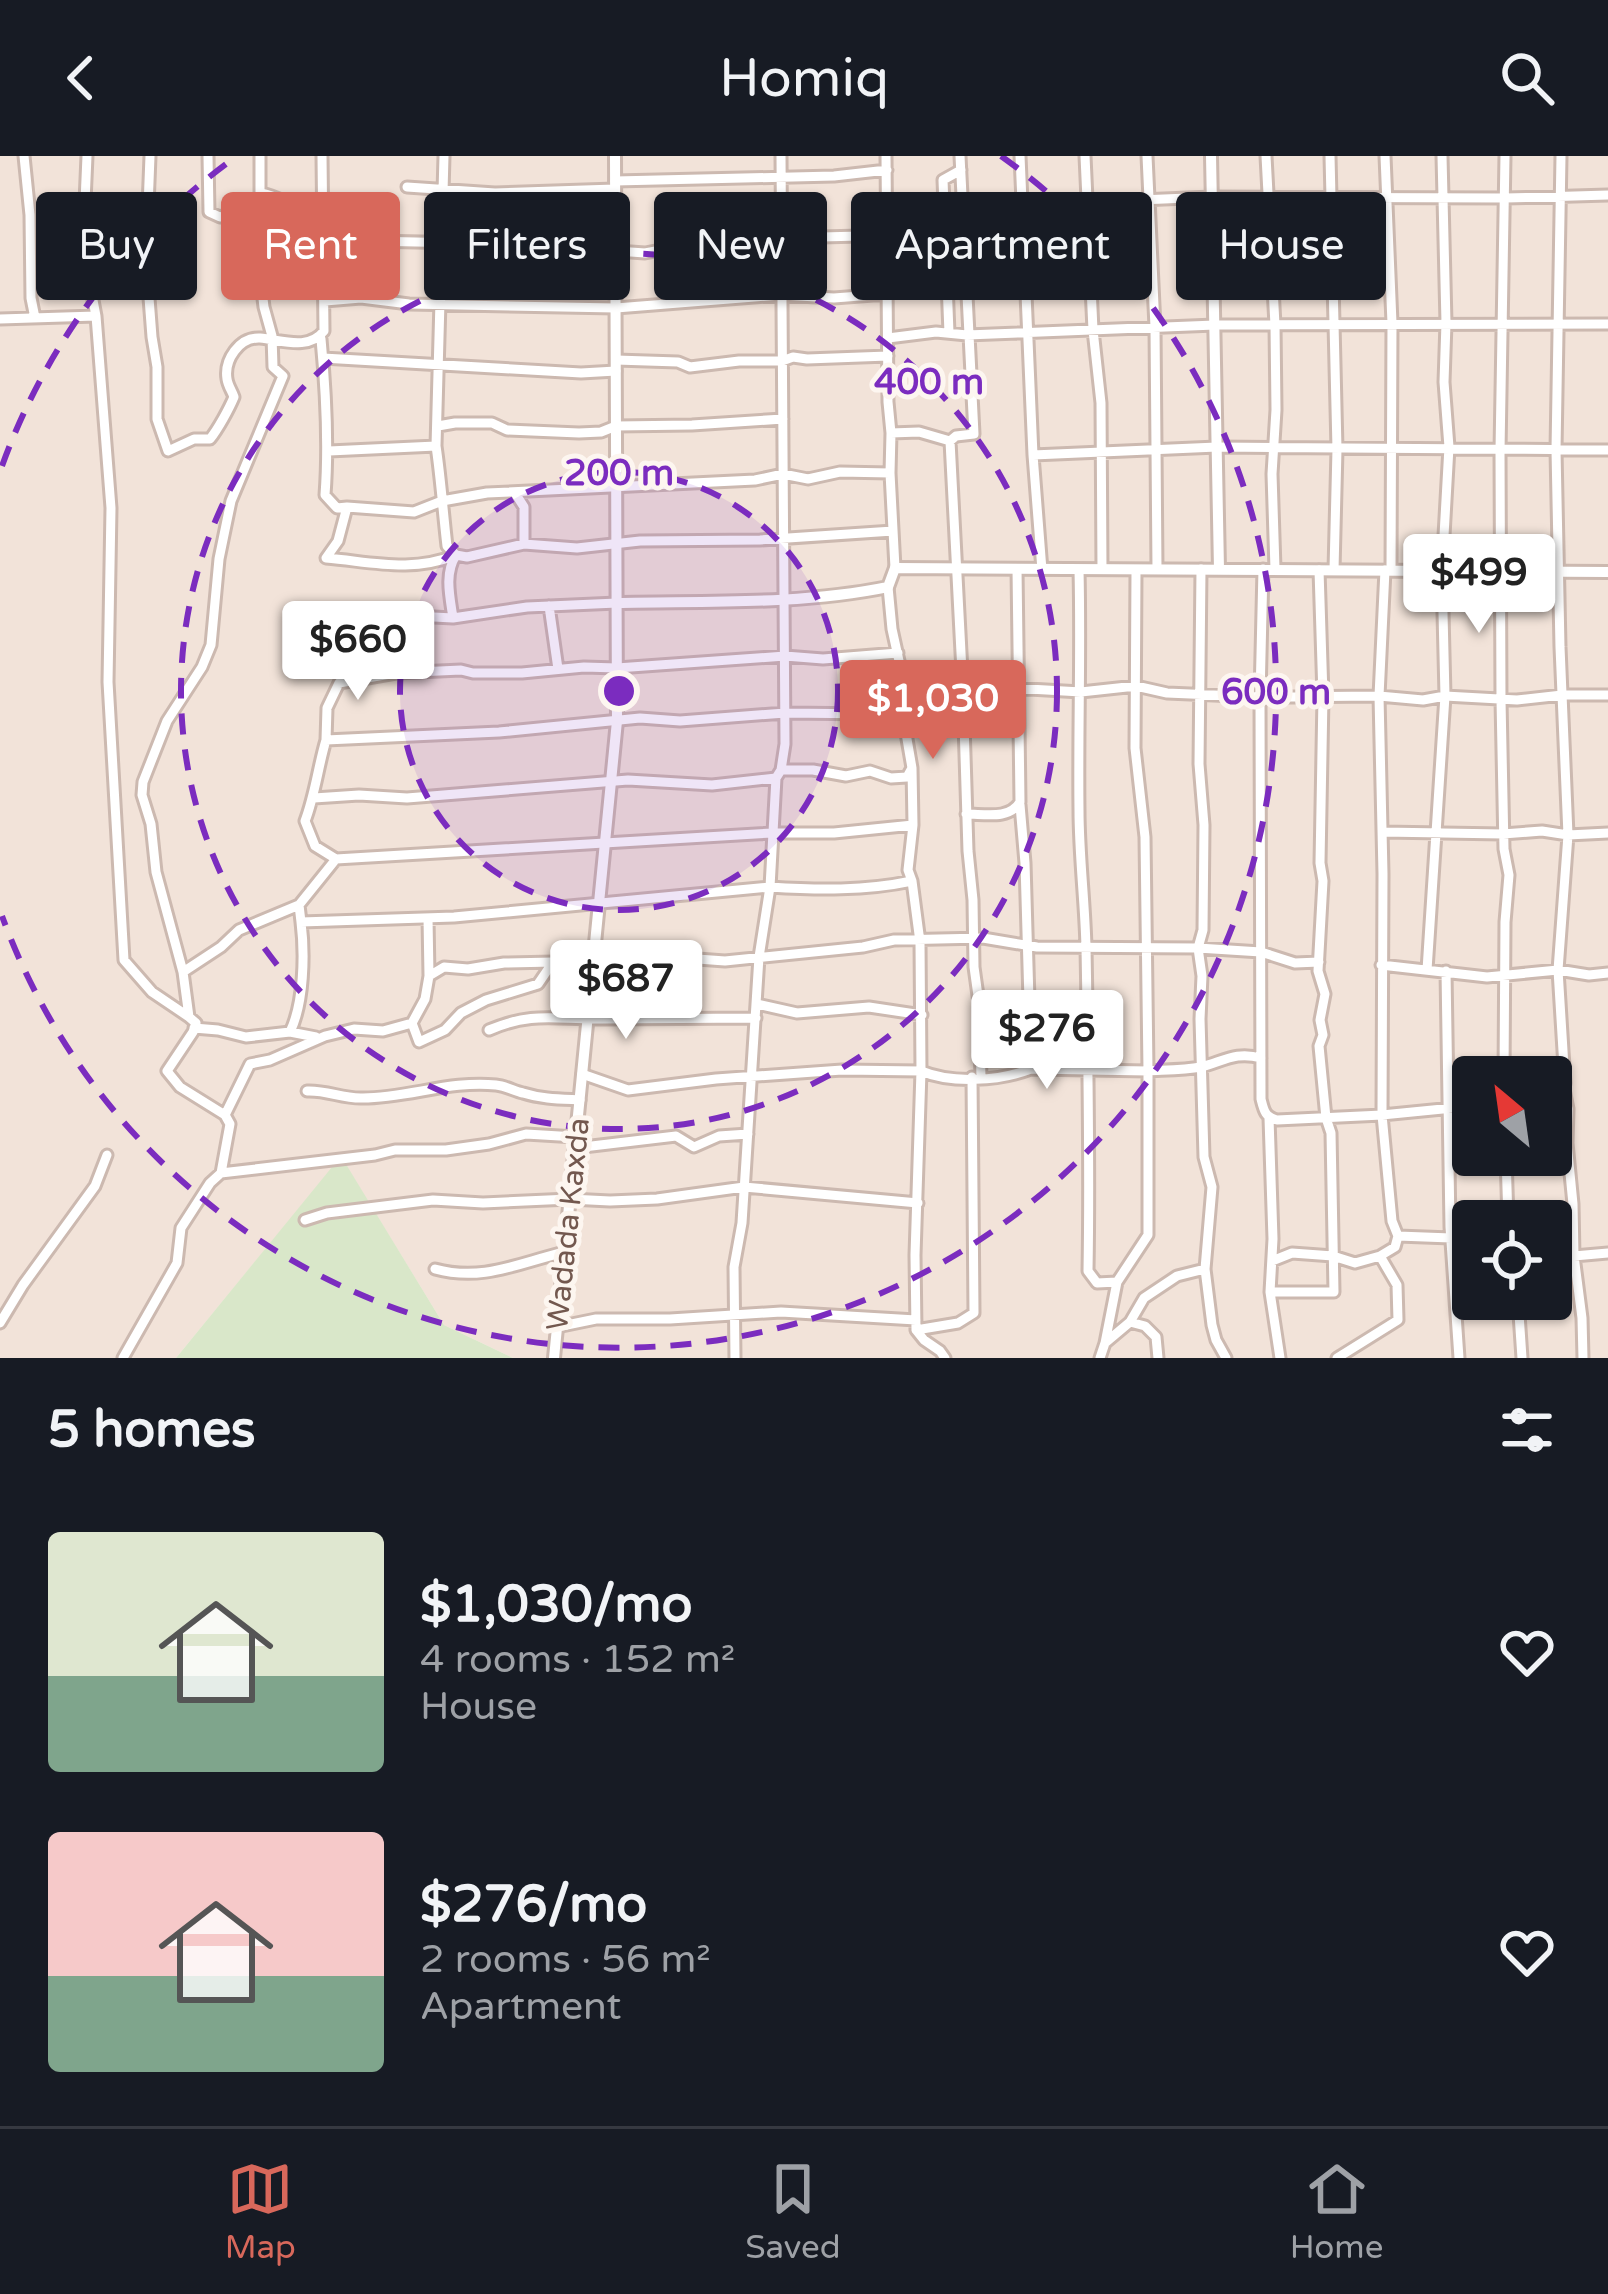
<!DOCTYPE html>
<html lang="en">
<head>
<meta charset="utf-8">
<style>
	:root { --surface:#171b24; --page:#242831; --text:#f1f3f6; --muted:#9ea1a6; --line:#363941; --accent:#d8685b }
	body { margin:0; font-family:"Varela Round",sans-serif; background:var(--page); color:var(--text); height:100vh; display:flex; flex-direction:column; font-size:45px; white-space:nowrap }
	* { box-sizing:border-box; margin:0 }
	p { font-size:39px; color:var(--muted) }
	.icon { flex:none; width:66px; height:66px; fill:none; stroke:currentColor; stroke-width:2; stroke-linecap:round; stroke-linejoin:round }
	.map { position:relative; height:1202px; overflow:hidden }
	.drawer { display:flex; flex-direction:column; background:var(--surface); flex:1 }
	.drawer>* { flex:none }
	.top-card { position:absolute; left:36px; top:36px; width:1536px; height:108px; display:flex; gap:24px }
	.needle { width:78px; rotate:331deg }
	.fabs { position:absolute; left:1452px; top:900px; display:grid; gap:24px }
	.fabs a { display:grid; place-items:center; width:120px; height:120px; border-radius:12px; background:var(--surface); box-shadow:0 3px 9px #0004; font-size:60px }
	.price { position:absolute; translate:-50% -102px; padding:0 27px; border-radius:12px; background:#fff; color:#222; font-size:39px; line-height:78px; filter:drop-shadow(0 3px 6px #0008) }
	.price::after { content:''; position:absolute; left:50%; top:72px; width:36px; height:27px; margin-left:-18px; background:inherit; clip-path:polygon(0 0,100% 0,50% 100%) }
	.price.on { background:var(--accent); color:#fff }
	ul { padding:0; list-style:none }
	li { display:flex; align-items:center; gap:36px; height:300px; padding:0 48px }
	li span { display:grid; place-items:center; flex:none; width:336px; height:240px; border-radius:12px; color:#555 }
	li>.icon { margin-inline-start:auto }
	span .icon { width:144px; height:144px; fill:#fffc; stroke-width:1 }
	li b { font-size:51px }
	h2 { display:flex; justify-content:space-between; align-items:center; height:144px; padding:0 48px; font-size:51px }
	.pill { padding:0 42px; border-radius:12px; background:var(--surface); box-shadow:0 3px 9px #0004; font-size:42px; line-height:108px }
	.pill.on { background:var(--accent); color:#fff }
	header { display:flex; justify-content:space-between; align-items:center; height:156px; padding:0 48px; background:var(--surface); font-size:54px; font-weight:600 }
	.menu { display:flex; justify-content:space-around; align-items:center; height:168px; border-top:3px solid var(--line); background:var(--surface); font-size:33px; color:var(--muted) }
	.menu a { display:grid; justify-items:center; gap:6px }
	.menu .on { color:var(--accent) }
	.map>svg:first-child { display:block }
	.residential { fill:#f2e3d9; fill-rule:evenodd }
	.green { fill:#d9e7c9 }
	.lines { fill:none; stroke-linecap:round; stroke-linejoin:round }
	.minor-casing { stroke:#ccb9b0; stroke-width:15 }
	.tertiary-casing { stroke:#ccb9b0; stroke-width:16 }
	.minor { stroke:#fff; stroke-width:9 }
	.tertiary { stroke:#fff; stroke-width:10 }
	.ring { fill:none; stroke:#7b2cbf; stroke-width:6; stroke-dasharray:21 15 }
	.labels { text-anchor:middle; stroke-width:10; stroke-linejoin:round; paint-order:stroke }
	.street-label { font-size:30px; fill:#73584f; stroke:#fdf6f0 }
	.centre { fill:#7b2cbf; stroke:#fdf6f0; stroke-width:6 }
	.ring-label { font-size:36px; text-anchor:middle; font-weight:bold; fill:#7b2cbf; stroke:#fdf6f0; stroke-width:10; stroke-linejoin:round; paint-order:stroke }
</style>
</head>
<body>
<header><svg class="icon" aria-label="back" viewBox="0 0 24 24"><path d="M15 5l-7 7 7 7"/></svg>Homiq<svg class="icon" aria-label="search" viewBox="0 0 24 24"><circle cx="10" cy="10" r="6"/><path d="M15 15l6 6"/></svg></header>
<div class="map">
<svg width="1608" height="1202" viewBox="0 0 1608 1202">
	<rect width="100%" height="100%" fill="#fbf2ea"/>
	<!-- residential -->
	<path class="residential" d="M 0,0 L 1608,0 L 1608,1202 L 513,1202 L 444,1169 L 341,1001 L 176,1202 L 0,1202 ZM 1473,921 L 1551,921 L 1551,999 L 1473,999 ZM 1473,1065 L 1551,1065 L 1551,1143 L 1473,1143 Z"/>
	<!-- green -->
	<path class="green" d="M 341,1000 L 444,1169 L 513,1202 L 176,1202 Z"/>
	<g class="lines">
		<!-- minor casing -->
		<g class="minor-casing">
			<path id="minor" d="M 24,0 L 30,59 L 31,142 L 35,162
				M 87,0 L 83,92 L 96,160 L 111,352 L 108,526 L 124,804 L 152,836 L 189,861
				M 150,0 L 146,103 L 152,181 L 157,211 L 157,263 L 168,295 L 194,283 L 210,283 C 218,273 229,253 234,241 C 232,235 228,230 227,223 C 224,204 239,181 260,182 C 282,184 308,195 324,175 L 322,0
				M 208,0 L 209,56 L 220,61 L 260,48
				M 260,0 L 260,118 L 264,151 L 272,180 L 273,211 L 283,220 L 231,345 L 219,403 L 211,489 L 202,511 L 167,565 L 143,626 L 142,639 L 151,668 L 156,716 L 183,816 L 189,861 L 196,867 L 193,876 L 167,915 L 180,931 L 225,959 L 250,908 L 270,904 L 325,880 L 354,873 L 383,875 L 412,867 L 425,843 L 429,820 L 444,811 L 468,813 L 504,807 L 553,806
				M 444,0 L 436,290 C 441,324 443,356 447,390 L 456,399 L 467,401 L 524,388 L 577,392 L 640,385 L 760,384 L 893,375
				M 886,0 L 888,246 L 891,277 L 890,317 L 895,412
				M 1020,0 L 1033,299 L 1042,414
				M 1085,0 L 1093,174 L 1101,247 L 1102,413
				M 1147,0 L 1155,171 L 1157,413
				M 1266,0 L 1275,169 L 1276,254 L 1272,318 L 1275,413
				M 1330,0 L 1337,293 L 1334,414
				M 1385,0 L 1392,167 L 1391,414
				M 615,25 L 834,20 L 887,14
				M 407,31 L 495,37 L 615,33
				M 261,37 C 287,42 291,55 322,56
				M 1020,49 L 1212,41 L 1506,42 L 1608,39
				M 962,55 L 1020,53
				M 322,84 L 516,88 L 645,97 L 687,89 L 730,94 L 748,87 L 783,82 L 860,80 L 888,82
				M 325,145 L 361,142 L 409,148 L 616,152 L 781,139 L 834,142 L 886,138
				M 0,163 L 96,160
				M 949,177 L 943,24 L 961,14
				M 888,182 L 936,176 L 967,179 L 1215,169 L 1608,168
				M 319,183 L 321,183 C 326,236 329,286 325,339 L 337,352 L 347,351
				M 323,202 L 581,217 L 616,215
				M 616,204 L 678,206 L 690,211 L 739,205 L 782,205 L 793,201 L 807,203 L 888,200
				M 438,270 L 455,267 L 492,267 L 507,274 L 579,277 L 601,276 L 616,270 L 692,269 L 783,263
				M 891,277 L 919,276 L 950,285 L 956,280 L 974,278 L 960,0
				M 950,285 L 963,535 L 968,695 L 973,744 L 974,811 L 979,847 L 981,921
				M 329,295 L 436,290
				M 1033,299 L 1217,291 L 1608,294
				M 515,337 L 524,351 L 524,388
				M 1201,413 L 1199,608 L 1204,669 L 1203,774 L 1198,792 L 1202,820 L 1200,863 L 1204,1001 L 1212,1031 L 1205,1113 L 1212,1169 L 1216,1184 L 1226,1202
				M 1263,413 L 1260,541 L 1261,943 C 1264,955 1265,961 1277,964 L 1382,959 L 1473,950
				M 1079,414 C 1081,494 1078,573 1079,654 C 1079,700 1085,746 1086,792 C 1088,900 1090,1007 1088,1115 L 1097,1127 L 1117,1126
				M 1385,414 L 1379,540 L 1383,718 L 1382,959 L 1392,1065 L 1398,1080 L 1451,1082 L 1473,1090
				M 1136,415 L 1135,592 L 1145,681 L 1148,915 C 1165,914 1184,914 1201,911 C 1224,905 1236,895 1261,902
				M 549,450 L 558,513
				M 395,459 L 453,462 L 527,451 L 617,447
				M 453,462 C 450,441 444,418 456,399 C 411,417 373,406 326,402 L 338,385 L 347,351 L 414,356 L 442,345 L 487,337 L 755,324 L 783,318 L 808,323 L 840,316 L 890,317
				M 963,535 L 992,531 L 1081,536 L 1136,530 L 1167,537 L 1260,541 L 1379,540 L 1423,544 L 1445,540 L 1517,544 L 1562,539 L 1608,539
				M 326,584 L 327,552 L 339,527 L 396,517 L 461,514 L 473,517 L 522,517 L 584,511 L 617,512 L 785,500 L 823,503 L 898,497
				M 912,612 L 913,669 L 908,714 L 912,725 C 865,735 817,734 770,731 L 454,761 L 301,766 L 299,749 L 336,703 L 772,677 L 834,677 L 913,669
				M 781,614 L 813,614 L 846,620 L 870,615 L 891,622 L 907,621 L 912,612 L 902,554 L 903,523 L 892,473 L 888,431
				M 314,642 L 359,639 L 407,642 L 628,624 L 712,629 L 776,622
				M 1020,649 L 1025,707 L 1031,913
				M 966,658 C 985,658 1009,664 1020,646 L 1017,413
				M 1383,676 L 1503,678 L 1542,675 L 1568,679 L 1608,677
				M 336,703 L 315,690 L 305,665 C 315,639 318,611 326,584 L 499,576 L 640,562 L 680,565 L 785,557 L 880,558 L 902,554
				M 428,762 L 429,820
				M 301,766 C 305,798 304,847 290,876 L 316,881
				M 1381,809 L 1487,821 L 1558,814 L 1589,819 L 1608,817
				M 1427,814 L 1445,540 L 1442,415 L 1449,291 L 1444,226 L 1446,167 L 1442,0
				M 1446,815 L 1450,1071 L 1459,1202
				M 183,816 L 221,791 L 239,774 L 299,749
				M 757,848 L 797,857 L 869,851 L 922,859
				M 412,867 L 419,886 L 445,874 L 461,857 L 486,844 L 538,828 L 553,806 L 593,806 L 643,799 L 725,805 L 863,791 L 894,784 L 983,782 L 1037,791 L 1198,792 L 1261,796 L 1295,807 L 1319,806
				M 194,872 L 218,874 L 246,881 L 290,876
				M 489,874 C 533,855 557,864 602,863 C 653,863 705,862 756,862
				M 582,918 L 628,934 L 716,923 L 842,914 L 921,915 L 920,786 L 912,725
				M 1504,921 L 1505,766 L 1509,719 L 1504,693 L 1501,544 L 1500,295 L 1505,0
				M 1564,933 L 1568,953 L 1567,987 L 1573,1048 L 1574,1100 L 1582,1162 L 1583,1202
				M 307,935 C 327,934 343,943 363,942 C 408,942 451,924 496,929 C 506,930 514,935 523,937 C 542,943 561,943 580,944
				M 1551,935 L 1564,933 L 1565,927 L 1558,814 L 1568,679 L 1560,491 L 1556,294 L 1561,0
				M 1269,962 L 1273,1083 L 1270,1136 L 1280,1202
				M 575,992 L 676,980 L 694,991 L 719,980 L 748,978
				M 1506,999 L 1508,1065
				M 221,1017 L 230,968 L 225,959
				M 305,1064 L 327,1057 L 433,1044 L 483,1047 L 570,1043 L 610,1045 L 657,1043 L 744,1031 L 918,1047
				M 1272,1105 L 1292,1097 L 1333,1100 L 1355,1107 L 1380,1100 L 1395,1091 L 1398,1080
				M 1551,1105 L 1574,1100 L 1608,1097
				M 435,1113 C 483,1126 518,1107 565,1096
				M 1270,1136 L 1334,1136 L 1331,977 L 1326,962 L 1319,890 L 1323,879 L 1320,864 L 1325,838 L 1318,815 L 1323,725 L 1320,707 L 1323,540 L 1319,414
				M 1518,1143 L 1522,1202
				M 1130,1166 L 1145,1170 L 1156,1181 L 1158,1202
				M 0,1167 L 23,1129 L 95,1030 L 107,999
				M 557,1171 L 596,1163 L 670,1163 L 781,1156 L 916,1164
				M 916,1174 L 958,1167 L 974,1157 L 972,921
				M 123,1202 L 177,1107 L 181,1072 L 210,1027 L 221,1017 L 375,999 L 395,994 L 446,994 L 489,988 L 526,978 L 576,981
				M 735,1202 L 734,1111 L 742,1067 L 759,801 L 770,731 L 776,622 L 781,614 L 785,588 L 781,0
				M 945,1202 L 940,1195 L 924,1184 L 916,1174 L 915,1099 L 921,915 C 952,928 999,925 1031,913 L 1148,915 L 1148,1079 L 1117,1126 L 1105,1187
				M 1100,1202 L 1105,1187 L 1130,1166 L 1144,1142 L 1177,1120 L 1205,1113
				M 1337,1202 L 1398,1164 L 1397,1129 L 1380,1100"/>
		</g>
		<!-- tertiary casing -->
		<g class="tertiary-casing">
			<path id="tertiary" d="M 1211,0 L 1219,413
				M 617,447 C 706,445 800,449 888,431 L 895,412 L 1608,416
				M 554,1202 L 617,565 L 615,0"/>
		</g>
		<!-- minor -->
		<use href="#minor" class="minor"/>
		<!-- tertiary -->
		<use href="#tertiary" class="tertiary"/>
	</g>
	<!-- distance rings -->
	<circle cx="619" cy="535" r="219" fill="#7b2cbf" fill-opacity=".12"/>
	<g class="ring">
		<circle cx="619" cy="535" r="219"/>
		<circle cx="619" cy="535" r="438"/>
		<path d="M2 310A657 657 0 0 1 237 0M1001 0A657 657 0 1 1 2 760"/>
	</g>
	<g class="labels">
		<!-- street labels -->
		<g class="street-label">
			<text transform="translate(568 1068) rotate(-84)" y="10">Wadada Kaxda</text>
		</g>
	</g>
	<circle cx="619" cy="535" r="18" class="centre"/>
	<g class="ring-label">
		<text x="929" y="238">400 m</text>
		<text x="619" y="329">200 m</text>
		<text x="1276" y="548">600 m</text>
	</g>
</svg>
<div class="fabs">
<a><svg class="needle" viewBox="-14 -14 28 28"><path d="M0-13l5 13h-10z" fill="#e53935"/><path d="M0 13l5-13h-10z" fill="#9ea1a6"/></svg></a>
<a><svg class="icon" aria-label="locate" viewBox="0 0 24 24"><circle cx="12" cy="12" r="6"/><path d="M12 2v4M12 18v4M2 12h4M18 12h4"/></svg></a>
</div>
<b class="price" style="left:1479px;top:480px">$499</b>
<b class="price" style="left:358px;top:547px">$660</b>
<b class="price on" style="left:933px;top:606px">$1,030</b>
<b class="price" style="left:626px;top:886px">$687</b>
<b class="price" style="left:1047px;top:936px">$276</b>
<div class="top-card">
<a class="pill">Buy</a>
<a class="pill on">Rent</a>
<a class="pill">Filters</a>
<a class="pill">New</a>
<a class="pill">Apartment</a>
<a class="pill">House</a>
</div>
</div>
<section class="drawer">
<h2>5 homes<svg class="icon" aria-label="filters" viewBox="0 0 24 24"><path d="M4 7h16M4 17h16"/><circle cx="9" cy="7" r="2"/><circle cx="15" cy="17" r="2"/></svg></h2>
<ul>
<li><span style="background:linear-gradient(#dfe7d0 60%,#7fa58c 0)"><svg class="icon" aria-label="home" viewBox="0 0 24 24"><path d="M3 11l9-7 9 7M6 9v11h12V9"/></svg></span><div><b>$1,030/mo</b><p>4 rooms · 152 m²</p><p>House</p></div><svg class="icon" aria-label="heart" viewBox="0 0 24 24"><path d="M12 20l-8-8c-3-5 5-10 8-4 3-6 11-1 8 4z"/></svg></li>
<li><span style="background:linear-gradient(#f6c9c9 60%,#7fa58c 0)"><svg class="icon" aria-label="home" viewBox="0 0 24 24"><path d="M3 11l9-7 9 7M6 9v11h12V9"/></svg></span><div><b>$276/mo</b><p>2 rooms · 56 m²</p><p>Apartment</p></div><svg class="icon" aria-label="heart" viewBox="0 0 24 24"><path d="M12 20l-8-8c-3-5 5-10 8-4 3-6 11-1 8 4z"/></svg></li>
</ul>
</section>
<nav class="menu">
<a class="on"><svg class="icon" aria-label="map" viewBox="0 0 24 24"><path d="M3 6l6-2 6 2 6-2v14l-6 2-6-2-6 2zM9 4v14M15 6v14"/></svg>Map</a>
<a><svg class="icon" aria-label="saved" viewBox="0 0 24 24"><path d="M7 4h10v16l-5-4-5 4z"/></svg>Saved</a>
<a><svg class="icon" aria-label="home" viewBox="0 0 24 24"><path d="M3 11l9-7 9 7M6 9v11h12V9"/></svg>Home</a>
</nav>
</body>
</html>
